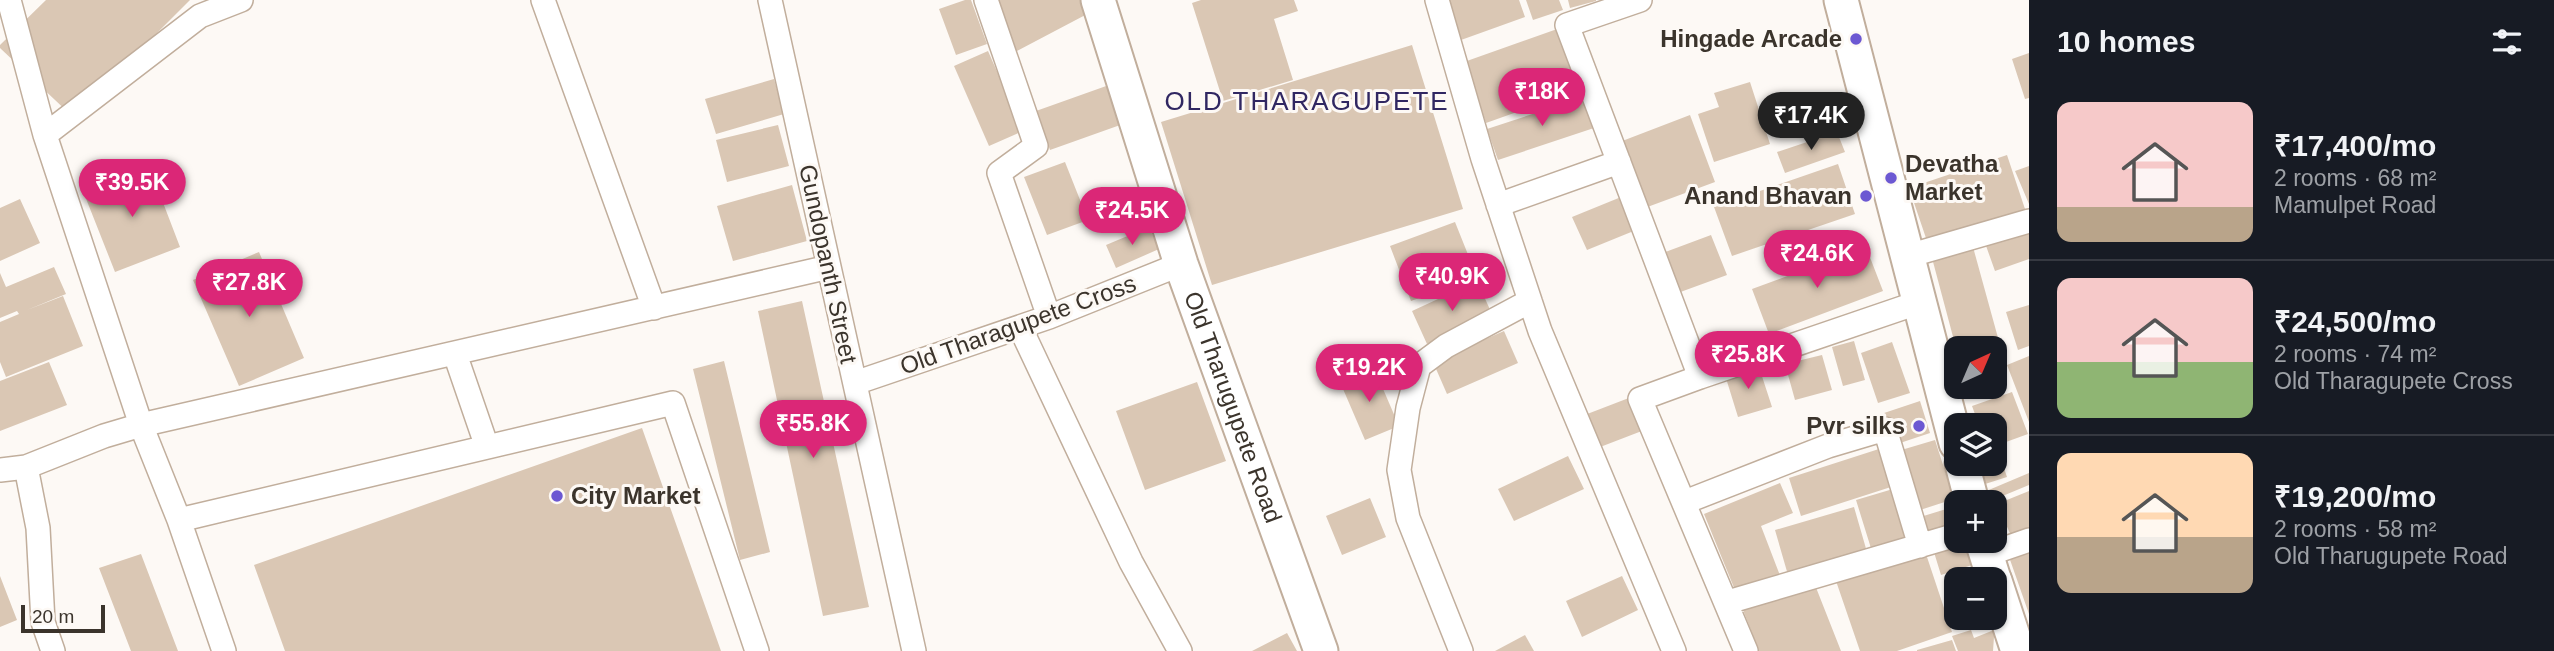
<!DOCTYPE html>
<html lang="en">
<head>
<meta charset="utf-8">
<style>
	:root { --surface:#171b24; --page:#242831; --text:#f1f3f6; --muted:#9ea1a6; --line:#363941; --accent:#db2777 }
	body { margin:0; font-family:Arial,sans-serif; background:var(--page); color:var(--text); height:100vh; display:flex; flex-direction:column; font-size:26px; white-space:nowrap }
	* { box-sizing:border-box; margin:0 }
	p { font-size:23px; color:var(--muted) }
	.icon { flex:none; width:38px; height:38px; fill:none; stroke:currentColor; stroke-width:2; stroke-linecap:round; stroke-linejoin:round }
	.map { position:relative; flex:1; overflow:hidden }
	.drawer { display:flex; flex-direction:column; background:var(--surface); width:525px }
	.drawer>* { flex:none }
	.needle { width:46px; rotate:44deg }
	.controls { position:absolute; left:1944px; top:336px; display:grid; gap:14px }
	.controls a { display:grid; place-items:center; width:63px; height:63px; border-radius:14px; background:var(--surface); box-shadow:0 2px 5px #0004; font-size:35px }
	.scale { position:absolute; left:21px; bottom:18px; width:84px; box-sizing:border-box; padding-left:7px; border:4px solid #3b342c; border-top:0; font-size:19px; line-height:24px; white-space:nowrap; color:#3b342c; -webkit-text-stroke:5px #fdf9f5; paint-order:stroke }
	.price { position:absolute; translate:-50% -60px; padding:0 16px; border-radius:24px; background:var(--accent); color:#fff; font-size:23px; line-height:46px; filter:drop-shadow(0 2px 4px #0008) }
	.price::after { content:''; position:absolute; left:50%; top:42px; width:21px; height:16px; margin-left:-10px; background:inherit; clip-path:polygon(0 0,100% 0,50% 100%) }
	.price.active { background:#222; color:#fff }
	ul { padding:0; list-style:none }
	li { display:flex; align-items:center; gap:21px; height:175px; padding:0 28px }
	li+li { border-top:2px solid var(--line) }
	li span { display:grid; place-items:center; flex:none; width:196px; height:140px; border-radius:14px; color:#555 }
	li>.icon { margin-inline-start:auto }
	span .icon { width:84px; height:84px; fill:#fffc; stroke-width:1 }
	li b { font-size:30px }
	h2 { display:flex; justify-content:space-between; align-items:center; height:84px; padding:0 28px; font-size:30px }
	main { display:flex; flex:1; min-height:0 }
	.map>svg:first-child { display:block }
	.building { fill:#dac7b4 }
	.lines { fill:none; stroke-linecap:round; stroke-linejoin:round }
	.street-casing { stroke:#c1ae9c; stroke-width:26 }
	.secondary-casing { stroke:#c1ae9c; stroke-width:37 }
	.street { stroke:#fff; stroke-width:23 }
	.secondary { stroke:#fff; stroke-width:33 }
	.poi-dot { fill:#6c58d2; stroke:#fdf9f5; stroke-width:2.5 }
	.labels { text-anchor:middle; stroke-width:6; stroke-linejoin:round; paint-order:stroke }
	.poi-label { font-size:24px; font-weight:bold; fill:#3b342c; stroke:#fdf9f5; text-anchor:end }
	.street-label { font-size:24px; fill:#3b342c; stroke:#fdf9f5 }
	.neighbourhood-label { font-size:26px; letter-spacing:2px; fill:#302762; stroke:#fdf9f5 }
</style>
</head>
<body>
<main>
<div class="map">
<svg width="2029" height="651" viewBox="0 0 2029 651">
	<rect width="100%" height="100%" fill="#fdf9f5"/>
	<!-- building -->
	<path class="building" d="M 46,0 L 190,0 L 73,117 L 0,48 L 0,45 Z
		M 965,0 L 971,0 L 987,44 L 956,55 L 939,9 Z
		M 997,0 L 1084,0 L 1091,12 L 1015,52 Z
		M 1201,0 L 1294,0 L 1298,11 L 1274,19 L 1293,80 L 1223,101 L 1192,3 Z
		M 1446,0 L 1519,0 L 1525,17 L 1461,40 Z
		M 1526,0 L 1559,0 L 1563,10 L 1533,20 Z
		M 1568,0 L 1596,0 L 1596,1 L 1570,8 Z
		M 1560,28 L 1582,89 L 1486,123 L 1464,62 Z
		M 1412,45 L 1463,209 L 1212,285 L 1161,122 Z
		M 988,51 L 1023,131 L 989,146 L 954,66 Z
		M 2029,53 L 2029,98 L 2025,99 L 2012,59 Z
		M 774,79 L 784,114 L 716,134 L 705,99 Z
		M 1750,82 L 1770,144 L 1714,162 L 1698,114 L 1719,107 L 1714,93 Z
		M 1109,85 L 1123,124 L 1050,150 L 1036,111 Z
		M 1587,96 L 1597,127 L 1498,160 L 1487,129 Z
		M 1690,115 L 1715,182 L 1642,209 L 1617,143 Z
		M 778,125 L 789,166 L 727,182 L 716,140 Z
		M 1837,132 L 1845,152 L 1785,173 L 1777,152 Z
		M 2007,155 L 2026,212 L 1928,244 L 1909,188 Z
		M 1065,162 L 1088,220 L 1047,235 L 1024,177 Z
		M 1838,164 L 1855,214 L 1732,256 L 1714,207 Z
		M 149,166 L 180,247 L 115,272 L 83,191 Z
		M 2029,166 L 2029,204 L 2015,171 Z
		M 792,185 L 807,241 L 733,261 L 717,206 Z
		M 1626,195 L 1641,228 L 1587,250 L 1572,217 Z
		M 20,199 L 40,243 L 0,261 L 0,208 Z
		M 1455,222 L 1477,277 L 1411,301 L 1390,246 Z
		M 1149,227 L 1159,249 L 1116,268 L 1106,245 Z
		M 2029,227 L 2029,259 L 1995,271 L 1985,243 Z
		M 1711,235 L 1727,275 L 1675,294 L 1660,254 Z
		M 1866,247 L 1883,291 L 1769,334 L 1752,289 Z
		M 1973,247 L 2000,345 L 1989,348 L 1956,348 L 1932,258 Z
		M 259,252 L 304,358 L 239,386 L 193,280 Z
		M 54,267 L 66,294 L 27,310 L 63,296 L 83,346 L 6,377 L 0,362 L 0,322 L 19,314 L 17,311 L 0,318 L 0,273 L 6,287 Z
		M 1477,281 L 1492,314 L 1427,344 L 1412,311 Z
		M 802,301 L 869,607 L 823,616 L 758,311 Z
		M 2029,305 L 2029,346 L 2018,350 L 2006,312 Z
		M 1504,331 L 1518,363 L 1447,394 L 1433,362 Z
		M 1854,341 L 1865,380 L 1843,386 L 1832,347 Z
		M 1892,342 L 1910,393 L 1878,403 L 1861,353 Z
		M 1822,355 L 1832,390 L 1795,400 L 1785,364 Z
		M 2029,356 L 2029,422 L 2007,365 Z
		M 724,361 L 770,552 L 740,560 L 693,369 Z
		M 49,362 L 67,405 L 0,431 L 0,381 Z
		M 1758,364 L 1772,407 L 1738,417 L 1725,375 Z
		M 1374,368 L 1399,426 L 1365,440 L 1340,382 Z
		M 1197,382 L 1226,461 L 1145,490 L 1116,411 Z
		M 2012,392 L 2028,434 L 1995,446 L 1995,425 L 1979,425 L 1972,406 Z
		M 1634,396 L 1647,429 L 1595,449 L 1582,416 Z
		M 1920,401 L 1930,433 L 1894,445 L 1884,413 Z
		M 642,428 L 721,651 L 285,651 L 254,565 Z
		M 1935,440 L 1954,499 L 1917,511 L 1898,451 Z
		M 1882,448 L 1894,486 L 1801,516 L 1789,478 Z
		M 1999,453 L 2007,477 L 1982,485 L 1975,464 L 1995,464 L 1995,454 Z
		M 1568,456 L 1584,489 L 1514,521 L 1498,489 Z
		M 2029,473 L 2029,485 L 1988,502 L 1984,492 Z
		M 1780,483 L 1793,513 L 1761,526 L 1781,578 L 1737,595 L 1704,514 Z
		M 1893,489 L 1911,548 L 1874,558 L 1856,500 Z
		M 2029,491 L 2029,531 L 2012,538 L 1997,504 Z
		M 1370,498 L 1386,537 L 1342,555 L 1326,516 Z
		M 1956,506 L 1956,530 L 1924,540 L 1917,518 Z
		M 1854,507 L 1867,552 L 1788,575 L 1775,530 Z
		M 1964,541 L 1972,565 L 1941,575 L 1933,549 Z
		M 2029,547 L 2029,614 L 2008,554 Z
		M 1925,551 L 1952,632 L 1897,651 L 1860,651 L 1836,581 Z
		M 141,554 L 178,651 L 131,651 L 99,568 Z
		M 1975,572 L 1978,579 L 1956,579 L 1956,611 L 1946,581 Z
		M 0,576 L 17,620 L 0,627 Z
		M 1622,576 L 1638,610 L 1582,637 L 1566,601 Z
		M 1815,585 L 1841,651 L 1759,651 L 1743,610 Z
		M 1958,618 L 1990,618 L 1991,621 L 1962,630 Z
		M 1971,630 L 1974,638 L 1994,630 L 1997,636 L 1994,637 L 1993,651 L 1958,651 L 1952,636 Z
		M 1287,633 L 1297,651 L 1252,651 Z
		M 1525,635 L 1534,651 L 1495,651 Z
		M 1952,640 L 1956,651 L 1917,651 L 1917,650 Z"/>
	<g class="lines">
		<!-- street casing -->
		<g class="street-casing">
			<path id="street" d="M 9,0 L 45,135 L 141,425 L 179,520 L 224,651
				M 543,0 L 654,308
				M 770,0 L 914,651
				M 986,0 L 1036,146 L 999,173 L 1049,317
				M 1437,0 L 1483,159 L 1540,331 L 1674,651
				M 1640,0 L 1567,25 L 1700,377 L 1640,399 L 1746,651
				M 45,135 L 200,16 L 241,0
				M 1498,205 L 1619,162
				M 1908,256 L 2029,221
				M 1020,327 L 1131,562 L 1180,651
				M 455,354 L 487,447
				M 1700,377 L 1920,302
				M 855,383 L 1049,317 L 1181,264
				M 26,467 L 38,528 L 43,622 L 53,651
				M 0,470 L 26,467 L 104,436 L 141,425 L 829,267
				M 1685,502 L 1828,446 L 1885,429 L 1920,546
				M 179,520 L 673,403 L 757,651
				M 1986,555 L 2029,540
				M 1728,602 L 1956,535
				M 1461,651 L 1408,518 L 1399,470 L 1408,408 L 1419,366 L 1446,346 L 1530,301"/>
		</g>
		<!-- secondary casing -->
		<g class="secondary-casing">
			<g id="secondary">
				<path id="s1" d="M 1098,0 L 1181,264 L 1321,651"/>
				<path d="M 1841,0 L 1956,443"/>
				<path d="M 1962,464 L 1972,502"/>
				<path d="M 1982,541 L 1994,579"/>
				<path d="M 1995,581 L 2018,651"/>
			</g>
		</g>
		<!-- street -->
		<use href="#street" class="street"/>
		<!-- secondary -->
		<use href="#secondary" class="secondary"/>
	</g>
	<!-- markers -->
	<g class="poi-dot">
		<circle cx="1856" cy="39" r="7"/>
		<circle cx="1891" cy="178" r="7"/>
		<circle cx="1866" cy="196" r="7"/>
		<circle cx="1919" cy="426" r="7"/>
		<circle cx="557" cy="496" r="7"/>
	</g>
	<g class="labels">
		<!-- poi labels -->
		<g class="poi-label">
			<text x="1842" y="47">Hingade Arcade</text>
			<text x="1905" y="172" text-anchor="start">Devatha<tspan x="1905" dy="28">Market</tspan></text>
			<text x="1852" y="204">Anand Bhavan</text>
			<text x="1905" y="434">Pvr silks</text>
			<text x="571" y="504" text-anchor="start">City Market</text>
		</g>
		<!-- street labels -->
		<g class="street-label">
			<text transform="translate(828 264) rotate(78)" y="8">Gundopanth Street</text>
			<text transform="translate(1018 325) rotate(-20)" y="8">Old Tharagupete Cross</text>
			<text dy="8" stroke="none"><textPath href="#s1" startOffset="429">Old Tharugupete Road</textPath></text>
		</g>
		<!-- neighbourhood labels -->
		<g class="neighbourhood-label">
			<text x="1307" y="110">OLD THARAGUPETE</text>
		</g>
	</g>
</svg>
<div class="controls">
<a><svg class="needle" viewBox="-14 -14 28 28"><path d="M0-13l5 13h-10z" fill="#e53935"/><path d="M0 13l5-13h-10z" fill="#9ea1a6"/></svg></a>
<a><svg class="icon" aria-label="layers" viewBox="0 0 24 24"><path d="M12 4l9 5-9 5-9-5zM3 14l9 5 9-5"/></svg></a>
<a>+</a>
<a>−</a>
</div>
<div class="scale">20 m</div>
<b class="price" style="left:1542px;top:128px">₹18K</b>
<b class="price active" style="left:1811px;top:152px">₹17.4K</b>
<b class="price" style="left:132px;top:219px">₹39.5K</b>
<b class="price" style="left:1132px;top:247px">₹24.5K</b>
<b class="price" style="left:1817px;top:290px">₹24.6K</b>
<b class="price" style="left:1452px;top:313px">₹40.9K</b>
<b class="price" style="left:249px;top:319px">₹27.8K</b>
<b class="price" style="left:1748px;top:391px">₹25.8K</b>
<b class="price" style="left:1369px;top:404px">₹19.2K</b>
<b class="price" style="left:813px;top:460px">₹55.8K</b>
</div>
<section class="drawer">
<h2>10 homes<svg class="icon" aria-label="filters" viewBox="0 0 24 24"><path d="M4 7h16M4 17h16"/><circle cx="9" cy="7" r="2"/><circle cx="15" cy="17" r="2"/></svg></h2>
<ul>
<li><span style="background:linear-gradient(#f6c9c9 75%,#b9a48a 0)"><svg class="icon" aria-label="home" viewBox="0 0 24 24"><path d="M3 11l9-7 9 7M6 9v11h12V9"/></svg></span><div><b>₹17,400/mo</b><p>2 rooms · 68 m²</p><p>Mamulpet Road</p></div></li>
<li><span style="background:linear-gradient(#f6c9c9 60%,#8fb573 0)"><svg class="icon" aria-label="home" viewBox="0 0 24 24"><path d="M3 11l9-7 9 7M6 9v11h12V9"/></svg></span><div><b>₹24,500/mo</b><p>2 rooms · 74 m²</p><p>Old Tharagupete Cross</p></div></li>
<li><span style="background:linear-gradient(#ffd9b3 60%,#b9a48a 0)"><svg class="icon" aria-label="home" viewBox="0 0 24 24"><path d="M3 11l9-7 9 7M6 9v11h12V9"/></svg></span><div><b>₹19,200/mo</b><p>2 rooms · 58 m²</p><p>Old Tharugupete Road</p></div></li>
</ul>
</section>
</main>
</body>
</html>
